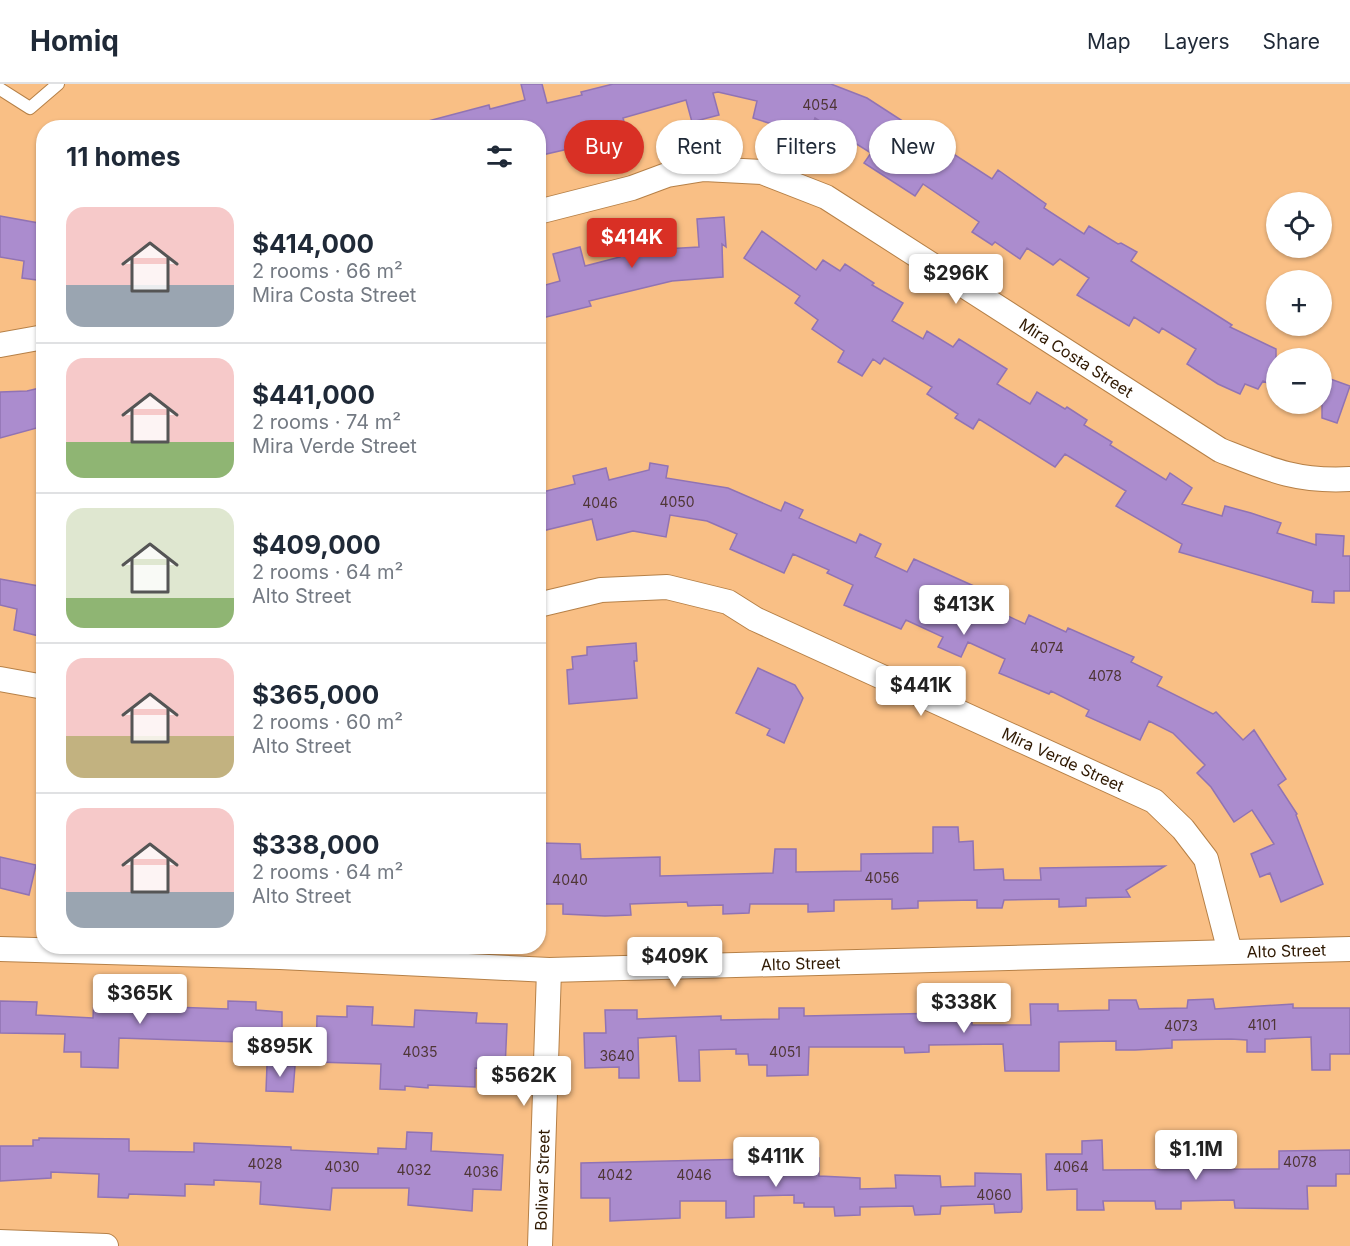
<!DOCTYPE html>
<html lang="en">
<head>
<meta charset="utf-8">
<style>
	:root { --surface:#fff; --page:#f2f2f3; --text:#1f2937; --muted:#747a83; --line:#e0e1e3; --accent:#d93025 }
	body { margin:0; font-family:Inter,sans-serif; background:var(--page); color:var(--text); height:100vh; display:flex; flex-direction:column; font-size:22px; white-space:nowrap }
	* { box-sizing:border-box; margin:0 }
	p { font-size:20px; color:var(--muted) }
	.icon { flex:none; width:33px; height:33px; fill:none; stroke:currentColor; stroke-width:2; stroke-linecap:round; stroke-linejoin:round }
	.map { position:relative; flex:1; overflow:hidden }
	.drawer { position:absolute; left:36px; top:36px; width:510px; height:834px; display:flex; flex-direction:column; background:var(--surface); border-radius:24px; box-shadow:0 2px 4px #0004 }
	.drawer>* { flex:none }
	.banner { position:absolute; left:564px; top:36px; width:570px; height:54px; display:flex; gap:12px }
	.controls { position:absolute; left:1266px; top:108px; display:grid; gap:12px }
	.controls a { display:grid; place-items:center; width:66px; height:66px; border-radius:50%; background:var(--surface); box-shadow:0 2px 4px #0004; font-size:30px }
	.price { position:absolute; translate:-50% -51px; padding:0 14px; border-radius:6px; background:#fff; color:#222; font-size:20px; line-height:39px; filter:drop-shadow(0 2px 3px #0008) }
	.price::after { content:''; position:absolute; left:50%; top:36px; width:18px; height:14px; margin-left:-9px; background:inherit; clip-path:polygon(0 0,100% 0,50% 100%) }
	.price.active { background:var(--accent); color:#fff }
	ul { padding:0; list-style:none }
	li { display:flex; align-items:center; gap:18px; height:150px; padding:0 30px }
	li+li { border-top:2px solid var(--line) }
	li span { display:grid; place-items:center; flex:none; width:168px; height:120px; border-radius:18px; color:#555 }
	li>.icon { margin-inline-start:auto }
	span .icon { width:72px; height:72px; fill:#fffc; stroke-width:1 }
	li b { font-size:26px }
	h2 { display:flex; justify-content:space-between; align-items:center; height:72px; padding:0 30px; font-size:26px }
	.chip { padding:0 21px; border-radius:27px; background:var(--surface); box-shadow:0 2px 4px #0004; font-size:21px; line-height:54px }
	.chip.active { background:var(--accent); color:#fff }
	header { display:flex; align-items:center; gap:36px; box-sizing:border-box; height:84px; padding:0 30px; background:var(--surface); border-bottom:2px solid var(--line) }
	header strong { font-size:28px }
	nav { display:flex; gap:33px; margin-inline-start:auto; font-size:21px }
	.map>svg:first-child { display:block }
	.building { fill:#ab8cce; stroke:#9173b3; stroke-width:1.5 }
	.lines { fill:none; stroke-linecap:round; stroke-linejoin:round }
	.service-casing { stroke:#b68047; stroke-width:14 }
	.minor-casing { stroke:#b68047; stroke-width:26 }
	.service { stroke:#fff; stroke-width:12 }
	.minor { stroke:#fff; stroke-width:24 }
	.labels { text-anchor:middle; stroke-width:4.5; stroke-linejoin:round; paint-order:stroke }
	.number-label { font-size:14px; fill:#4f3636 }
	.street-label { font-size:16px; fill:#301a03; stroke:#f9bf85 }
</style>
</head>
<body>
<header>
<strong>Homiq</strong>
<nav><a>Map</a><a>Layers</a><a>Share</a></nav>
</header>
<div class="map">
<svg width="1350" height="1162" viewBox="0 0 1350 1162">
	<rect width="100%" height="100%" fill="#f9bf85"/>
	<!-- building -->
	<path class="building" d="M 521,0 L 542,0 L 547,19 L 582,11 L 581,8 L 613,0 L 831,0 L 867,14 L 992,95 L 998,86 L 1046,120 L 1044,124 L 1084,150 L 1089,142 L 1118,160 L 1121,159 L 1137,168 L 1131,177 L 1232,241 L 1230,243 L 1276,265 L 1276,303 L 1263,297 L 1258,305 L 1245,300 L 1240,310 L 1218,300 L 1187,280 L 1196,265 L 1162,244 L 1159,249 L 1134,233 L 1129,242 L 1077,211 L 1089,194 L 1060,175 L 1053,181 L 1027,164 L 1020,175 L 995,158 L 992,161 L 972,148 L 979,138 L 923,100 L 915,112 L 864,79 L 871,69 L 815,34 L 809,52 L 753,34 L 757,17 L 718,8 L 713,9 L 719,31 L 692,38 L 686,16 L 623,34 L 625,41 L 597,48 L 599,58 L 542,71 L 538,44 L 429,44 L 428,37 L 489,21 L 490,25 L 525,16 Z
		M 0,132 L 44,140 L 44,197 L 22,194 L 24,177 L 0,173 Z
		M 724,133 L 726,163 L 722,160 L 723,193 L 672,197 L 589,217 L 591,222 L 538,235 L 538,203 L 560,197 L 553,170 L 580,163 L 585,182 L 620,173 L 615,154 L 643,147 L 647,166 L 699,163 L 697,135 Z
		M 762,147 L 816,186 L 823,176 L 840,187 L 845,180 L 874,199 L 872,201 L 903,219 L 892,237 L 923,255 L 927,247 L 953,263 L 959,255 L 1007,285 L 997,300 L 1030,320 L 1037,308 L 1065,325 L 1067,323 L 1087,336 L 1084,341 L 1112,358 L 1110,361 L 1166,396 L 1170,389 L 1192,404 L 1182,420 L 1222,432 L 1225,422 L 1251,429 L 1281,439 L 1277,449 L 1316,461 L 1316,450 L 1344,452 L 1343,472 L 1350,472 L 1350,507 L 1334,507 L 1334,519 L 1312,518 L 1313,507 L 1179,468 L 1182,460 L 1116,422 L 1126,407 L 1065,370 L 1055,383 L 979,335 L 973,345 L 955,334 L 958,330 L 927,310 L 932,303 L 884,274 L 880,280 L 873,275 L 862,292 L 838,278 L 844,267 L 812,245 L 818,236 L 795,219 L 800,212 L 744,174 Z
		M 1322,292 L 1350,302 L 1337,339 L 1322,334 Z
		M 44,303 L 44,342 L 0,354 L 0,308 L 27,307 Z
		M 650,379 L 668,382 L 666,394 L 728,404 L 781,427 L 785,418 L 803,426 L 799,434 L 856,459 L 860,450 L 881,460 L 875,473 L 907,488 L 914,475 L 996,512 L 991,524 L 1025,540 L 1029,531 L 1066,548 L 1068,544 L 1134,573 L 1131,578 L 1162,593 L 1157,602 L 1213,630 L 1216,628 L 1243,656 L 1254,646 L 1286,695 L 1278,701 L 1297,730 L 1296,731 L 1323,800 L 1281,818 L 1270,789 L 1260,793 L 1251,770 L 1274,760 L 1252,726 L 1234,738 L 1211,703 L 1197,689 L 1205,681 L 1173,649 L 1149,637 L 1140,656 L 1086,632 L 1089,626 L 1051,607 L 1049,610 L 999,589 L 1005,575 L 968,558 L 961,573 L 938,563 L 943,553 L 906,536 L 901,545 L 844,521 L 853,501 L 827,489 L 829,486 L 793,470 L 784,489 L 730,465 L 737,450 L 707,437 L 670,431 L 666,453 L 633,447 L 597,456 L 592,435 L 538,448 L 538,409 L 575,400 L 573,392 L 606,384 L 609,396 L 649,386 Z
		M 0,495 L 44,503 L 44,544 L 41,543 L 39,552 L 14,546 L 17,525 L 0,521 Z
		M 636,559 L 637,577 L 634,577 L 637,614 L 569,620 L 567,586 L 573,585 L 572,573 L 587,571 L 587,563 Z
		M 758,584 L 795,601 L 803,614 L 784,659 L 767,651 L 770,645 L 736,629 Z
		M 933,743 L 958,743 L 959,758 L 973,757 L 974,786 L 1003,785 L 1004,796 L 1041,796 L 1040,784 L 1165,782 L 1126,806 L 1130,813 L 1086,814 L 1086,822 L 1059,823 L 1059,815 L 1004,816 L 1002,824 L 977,824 L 977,816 L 918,817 L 918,824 L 892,825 L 892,815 L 834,816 L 834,827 L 808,828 L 808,820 L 750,820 L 749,829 L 723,830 L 723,821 L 688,822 L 687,818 L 630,820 L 631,831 L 605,832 L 563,830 L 563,820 L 538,820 L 538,774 L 542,774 L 542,759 L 580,760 L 581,775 L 660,773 L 660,792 L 773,789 L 775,765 L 796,765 L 796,788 L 861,787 L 861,770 L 933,769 Z
		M 0,773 L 36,781 L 29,811 L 0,804 Z
		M 94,913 L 172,915 L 172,923 L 228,925 L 228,917 L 256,918 L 256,926 L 282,928 L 282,945 L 271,945 L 270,959 L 119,954 L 118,984 L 81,983 L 81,968 L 64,968 L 65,950 L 0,949 L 0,917 L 37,918 L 36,931 L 93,934 Z
		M 1213,915 L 1215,925 L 1293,920 L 1293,924 L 1350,924 L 1350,970 L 1330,970 L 1330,986 L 1312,986 L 1311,953 L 1265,955 L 1265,968 L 1247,968 L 1247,956 L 1231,955 L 1172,956 L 1172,964 L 1135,966 L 1116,966 L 1116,957 L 1059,958 L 1059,987 L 1005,987 L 1003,960 L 929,961 L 929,968 L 905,969 L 904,963 L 809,963 L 808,991 L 767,992 L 767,981 L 749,981 L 748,970 L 736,970 L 736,965 L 699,966 L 700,997 L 679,997 L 676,952 L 638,954 L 639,994 L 619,994 L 619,983 L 585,984 L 584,949 L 606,949 L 605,926 L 637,926 L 637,935 L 721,932 L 721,936 L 779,935 L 779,924 L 804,924 L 804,932 L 945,929 L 945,920 L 972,920 L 972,941 L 1031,941 L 1030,920 L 1058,920 L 1058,927 L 1109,926 L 1109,916 L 1136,916 L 1139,925 L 1187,924 L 1188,916 Z
		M 347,922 L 373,923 L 372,941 L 414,943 L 415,926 L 477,929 L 476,939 L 507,940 L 505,985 L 475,984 L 475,1003 L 428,1001 L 428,1004 L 405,1002 L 405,1006 L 380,1005 L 381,980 L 316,978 L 317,932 L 347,933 Z
		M 267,981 L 295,982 L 293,1008 L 266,1007 Z
		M 407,1048 L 432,1049 L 431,1067 L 503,1071 L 501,1106 L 473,1105 L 472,1127 L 408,1121 L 409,1104 L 332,1104 L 330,1126 L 260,1120 L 261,1098 L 214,1096 L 214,1101 L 185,1100 L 185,1112 L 129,1110 L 128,1114 L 98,1113 L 99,1090 L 51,1088 L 51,1094 L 0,1097 L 0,1062 L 33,1062 L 33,1056 L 39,1056 L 39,1054 L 129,1055 L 129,1067 L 194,1068 L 194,1059 L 291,1063 L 291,1066 L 378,1070 L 378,1064 L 406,1065 Z
		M 1102,1056 L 1103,1086 L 1279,1085 L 1279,1067 L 1350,1066 L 1350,1090 L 1336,1090 L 1336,1102 L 1307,1102 L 1308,1125 L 1235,1124 L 1234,1116 L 1181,1117 L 1181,1125 L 1156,1125 L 1155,1117 L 1103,1117 L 1104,1126 L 1077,1126 L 1077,1105 L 1047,1106 L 1046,1070 L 1082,1070 L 1082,1057 Z
		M 794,1074 L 819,1074 L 819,1092 L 860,1094 L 860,1105 L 896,1104 L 895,1091 L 940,1092 L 941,1103 L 975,1102 L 975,1089 L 1021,1090 L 1022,1125 L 1021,1128 L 995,1129 L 994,1120 L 941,1122 L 940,1130 L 915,1131 L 913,1122 L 860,1123 L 860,1131 L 835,1132 L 834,1123 L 804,1123 L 804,1119 L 794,1119 L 794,1111 L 754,1112 L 754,1133 L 726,1134 L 726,1117 L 680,1117 L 680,1134 L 610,1137 L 610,1114 L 581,1114 L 581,1079 Z"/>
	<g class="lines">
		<!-- service casing -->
		<g class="service-casing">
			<path id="service" d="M 0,5 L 30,24 L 58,0"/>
		</g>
		<!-- minor casing -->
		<g class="minor-casing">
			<g id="minor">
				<path id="s1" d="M 538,128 L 632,104 L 667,91 L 704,85 L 762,88 L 826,113 L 1220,366 C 1268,385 1296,398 1350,395"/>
				<path d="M 0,261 L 44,253"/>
				<path id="s2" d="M 538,521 L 601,506 L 667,503 L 728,518 L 755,535 L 1154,717 L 1183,745 L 1206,775 L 1230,868"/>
				<path d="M 0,595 L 44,603"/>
				<path id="s3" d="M 0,865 L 280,873 L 549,886 L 1350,865"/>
				<path d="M 0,1158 L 106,1162"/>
				<path id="s4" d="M 540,1162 L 549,886"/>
			</g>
		</g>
		<!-- service -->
		<use href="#service" class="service"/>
		<!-- minor -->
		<use href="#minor" class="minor"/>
	</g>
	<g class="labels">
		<!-- number labels -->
		<g class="number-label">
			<text x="820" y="26">4054</text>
			<text x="677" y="423">4050</text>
			<text x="600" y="424">4046</text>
			<text x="1047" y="569">4074</text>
			<text x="1105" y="597">4078</text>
			<text x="882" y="799">4056</text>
			<text x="570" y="801">4040</text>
			<text x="1262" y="946">4101</text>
			<text x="1181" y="947">4073</text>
			<text x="420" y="973">4035</text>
			<text x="785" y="973">4051</text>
			<text x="617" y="977">3640</text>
			<text x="1300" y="1083">4078</text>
			<text x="265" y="1085">4028</text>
			<text x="342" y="1088">4030</text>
			<text x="1071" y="1088">4064</text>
			<text x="414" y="1091">4032</text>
			<text x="481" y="1093">4036</text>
			<text x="615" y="1096">4042</text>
			<text x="694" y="1096">4046</text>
			<text x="994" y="1116">4060</text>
		</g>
		<!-- street labels -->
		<g class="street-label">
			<text dy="6" stroke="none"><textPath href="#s1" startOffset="596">Mira Costa Street</textPath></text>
			<text dy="6" stroke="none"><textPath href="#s2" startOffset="564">Mira Verde Street</textPath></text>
			<text dy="6" stroke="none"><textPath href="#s3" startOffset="1287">Alto Street</textPath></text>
			<text dy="6" stroke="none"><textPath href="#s3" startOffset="801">Alto Street</textPath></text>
			<text dy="6" stroke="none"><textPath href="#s4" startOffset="66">Bolivar Street</textPath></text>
		</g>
	</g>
</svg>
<div class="controls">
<a><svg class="icon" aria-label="locate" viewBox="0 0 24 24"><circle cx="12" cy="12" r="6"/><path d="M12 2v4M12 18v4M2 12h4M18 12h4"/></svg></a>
<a>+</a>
<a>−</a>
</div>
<b class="price active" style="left:632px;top:185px">$414K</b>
<b class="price" style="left:956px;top:221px">$296K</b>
<b class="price" style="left:964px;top:552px">$413K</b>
<b class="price" style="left:921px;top:633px">$441K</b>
<b class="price" style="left:675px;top:904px">$409K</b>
<b class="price" style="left:140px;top:941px">$365K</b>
<b class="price" style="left:964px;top:950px">$338K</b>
<b class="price" style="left:280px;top:994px">$895K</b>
<b class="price" style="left:524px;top:1023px">$562K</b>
<b class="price" style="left:1196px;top:1097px">$1.1M</b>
<b class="price" style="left:776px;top:1104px">$411K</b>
<div class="banner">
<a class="chip active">Buy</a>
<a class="chip">Rent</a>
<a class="chip">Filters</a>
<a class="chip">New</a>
</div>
<section class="drawer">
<h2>11 homes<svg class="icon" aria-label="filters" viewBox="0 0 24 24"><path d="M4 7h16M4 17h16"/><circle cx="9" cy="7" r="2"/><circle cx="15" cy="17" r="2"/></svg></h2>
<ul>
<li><span style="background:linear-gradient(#f6c9c9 65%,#9aa5b1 0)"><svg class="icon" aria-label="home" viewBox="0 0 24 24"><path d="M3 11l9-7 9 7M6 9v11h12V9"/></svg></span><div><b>$414,000</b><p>2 rooms · 66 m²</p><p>Mira Costa Street</p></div></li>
<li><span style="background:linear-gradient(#f6c9c9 70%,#8fb573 0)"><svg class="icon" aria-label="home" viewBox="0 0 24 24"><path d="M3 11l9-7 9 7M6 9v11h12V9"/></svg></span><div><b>$441,000</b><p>2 rooms · 74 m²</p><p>Mira Verde Street</p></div></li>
<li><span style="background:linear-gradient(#dfe7d0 75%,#8fb573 0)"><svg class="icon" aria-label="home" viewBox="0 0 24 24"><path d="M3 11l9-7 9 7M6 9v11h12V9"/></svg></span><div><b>$409,000</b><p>2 rooms · 64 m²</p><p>Alto Street</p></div></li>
<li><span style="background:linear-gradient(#f6c9c9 65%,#c2b280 0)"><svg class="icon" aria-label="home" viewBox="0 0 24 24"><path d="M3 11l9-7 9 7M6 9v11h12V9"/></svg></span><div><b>$365,000</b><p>2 rooms · 60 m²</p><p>Alto Street</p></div></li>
<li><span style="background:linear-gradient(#f6c9c9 70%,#9aa5b1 0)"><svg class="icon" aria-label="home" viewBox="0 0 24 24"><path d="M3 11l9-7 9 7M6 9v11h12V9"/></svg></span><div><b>$338,000</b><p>2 rooms · 64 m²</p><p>Alto Street</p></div></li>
</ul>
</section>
</div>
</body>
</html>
